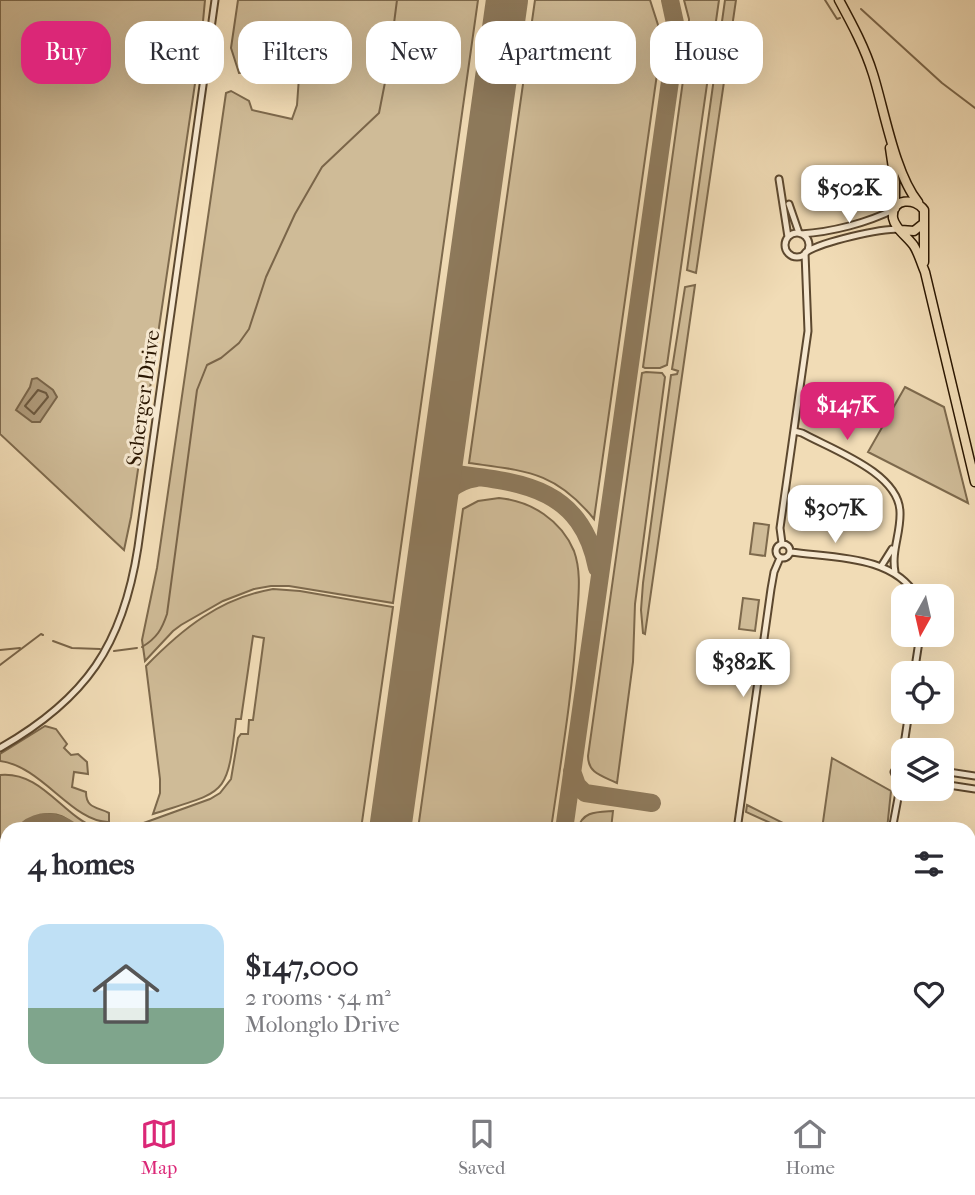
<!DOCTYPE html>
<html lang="en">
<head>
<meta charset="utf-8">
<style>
	:root { --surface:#fff; --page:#f2f2f3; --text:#2b2b33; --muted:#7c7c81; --line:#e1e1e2; --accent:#db2777 }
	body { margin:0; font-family:"IM FELL French Canon",serif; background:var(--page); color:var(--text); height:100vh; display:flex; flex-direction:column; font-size:26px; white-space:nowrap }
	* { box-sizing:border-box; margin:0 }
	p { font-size:23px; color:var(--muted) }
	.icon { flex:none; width:38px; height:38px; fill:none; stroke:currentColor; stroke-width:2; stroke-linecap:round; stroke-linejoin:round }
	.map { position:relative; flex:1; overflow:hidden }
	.drawer { position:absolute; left:0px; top:822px; width:976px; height:275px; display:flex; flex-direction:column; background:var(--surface); border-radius:21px 21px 0 0; box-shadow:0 7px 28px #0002 }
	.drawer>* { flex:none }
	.banner { position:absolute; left:21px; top:21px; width:934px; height:63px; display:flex; gap:14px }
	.needle { width:46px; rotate:188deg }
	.fabs { position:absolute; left:891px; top:584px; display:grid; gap:14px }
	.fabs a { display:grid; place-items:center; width:63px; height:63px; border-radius:14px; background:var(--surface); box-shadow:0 7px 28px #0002; font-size:35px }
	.price { position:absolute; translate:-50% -60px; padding:0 16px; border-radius:14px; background:#fff; color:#222; font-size:23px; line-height:46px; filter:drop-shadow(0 2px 4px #0008) }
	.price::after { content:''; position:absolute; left:50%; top:42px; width:21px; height:16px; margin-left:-10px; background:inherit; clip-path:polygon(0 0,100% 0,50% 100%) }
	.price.active { background:var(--accent); color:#fff }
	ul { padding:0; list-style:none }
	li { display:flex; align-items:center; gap:21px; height:175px; padding:0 28px }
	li+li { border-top:2px solid var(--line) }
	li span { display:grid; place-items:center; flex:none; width:196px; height:140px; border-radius:21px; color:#555 }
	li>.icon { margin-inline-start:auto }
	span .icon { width:84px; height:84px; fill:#fffc; stroke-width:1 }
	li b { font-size:30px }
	h2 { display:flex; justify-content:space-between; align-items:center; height:84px; padding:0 28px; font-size:30px }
	.pill { padding:0 24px; border-radius:21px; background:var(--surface); box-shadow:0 7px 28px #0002; font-size:24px; line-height:63px }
	.pill.active { background:var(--accent); color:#fff }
	.tab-bar { display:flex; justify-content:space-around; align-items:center; height:98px; border-top:2px solid var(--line); background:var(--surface); font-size:19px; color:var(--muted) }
	.tab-bar a { display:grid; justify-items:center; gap:4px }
	.tab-bar .active { color:var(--accent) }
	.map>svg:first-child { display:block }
	.green { fill:#cfbb97; stroke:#7d694c; stroke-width:2 }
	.water { fill:#ae9979; stroke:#7a6549; stroke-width:2 }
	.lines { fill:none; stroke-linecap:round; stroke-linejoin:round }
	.shore { stroke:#6c583e; stroke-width:2 }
	.stream { stroke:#7a6549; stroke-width:2 }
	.taxiway { stroke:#8e7a5c; stroke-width:18 }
	.runway { stroke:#8e7a5c; stroke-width:42 }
	.street-casing { stroke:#5c482f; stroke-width:9 }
	.primary-casing { stroke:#2b1702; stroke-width:11 }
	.street { stroke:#f6e8d0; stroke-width:5 }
	.primary { stroke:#f1dcb6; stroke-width:8 }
	.labels { text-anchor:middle; stroke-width:6; stroke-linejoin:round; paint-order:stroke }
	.street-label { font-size:21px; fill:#2b1702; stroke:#f6e8d0 }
</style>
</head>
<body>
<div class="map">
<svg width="975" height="1097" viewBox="0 0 975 1097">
	<rect width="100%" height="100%" fill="#f1dcb6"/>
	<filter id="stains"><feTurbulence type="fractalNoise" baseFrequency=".00286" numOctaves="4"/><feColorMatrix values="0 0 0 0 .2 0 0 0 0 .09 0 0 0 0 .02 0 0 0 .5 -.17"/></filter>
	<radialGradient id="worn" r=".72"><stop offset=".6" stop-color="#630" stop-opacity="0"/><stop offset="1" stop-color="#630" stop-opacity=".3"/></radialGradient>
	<!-- green -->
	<path class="green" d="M 0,0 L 205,0 L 201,43 L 131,517 L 124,550 L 0,434 Z
		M 238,0 L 478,0 L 393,603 L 289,586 L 271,586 L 254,589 L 223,601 L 181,625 L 173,631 L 145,661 L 142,640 L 157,568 L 226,93 L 231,91 L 249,101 L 252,110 L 292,119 L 297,105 L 300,63 L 290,60 L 258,59 L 254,72 L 239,73 L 231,48 Z
		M 535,0 L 650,0 L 659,28 L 660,53 L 594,519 C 555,471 526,471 469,463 Z
		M 684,0 L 719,0 L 667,365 L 660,368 L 645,368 L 643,367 L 688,45 L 689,19 Z
		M 725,0 L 736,0 L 696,273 L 687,270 Z
		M 695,285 L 688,334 L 645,634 L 643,633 L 641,610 L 643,583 L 671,375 L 677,374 L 678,371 L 672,369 L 685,287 Z
		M 646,372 L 662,373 L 665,377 L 635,604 L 633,662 L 617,783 C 603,776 588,774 588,756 L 642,373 Z
		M 905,387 L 944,407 L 968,503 L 868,452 Z
		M 499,498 C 531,501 561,520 574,551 C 582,573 578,598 577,621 C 573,691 561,760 551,829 L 418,829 L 463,509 L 478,501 Z
		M 754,523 L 769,525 L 765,556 L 750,554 Z
		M 273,589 L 300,591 L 393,607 L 361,829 L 127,829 L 210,799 L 220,793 L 231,779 L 238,738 L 241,734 L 248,734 L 249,720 L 253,720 L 264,638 L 253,636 L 241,719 L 236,719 C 227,798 227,790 153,814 L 160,793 L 160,779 L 146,666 C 182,629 220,598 273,589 Z
		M 743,598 L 759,600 L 755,631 L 739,629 Z
		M 45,726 L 56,729 L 67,744 L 64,748 L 71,755 L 78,754 L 87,762 L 88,774 L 74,772 L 72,787 L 86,792 C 86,809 98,807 109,813 L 109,822 C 73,823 42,766 0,761 L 0,754 Z
		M 832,758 L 891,791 L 887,829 L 822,829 Z
		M 0,775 C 42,771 62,816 98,829 C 94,829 85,831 81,829 C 68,823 67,813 47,814 C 31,815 21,830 7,830 L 7,837 L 0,838 Z
		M 747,805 L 795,829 L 778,829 L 775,825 L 746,812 Z
		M 613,811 L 611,829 L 578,829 C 582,811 597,812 613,811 Z
		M 0,923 L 5,926 L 7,931 L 7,1042 L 0,1035 Z
		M 0,1046 L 7,1053 L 7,1090 L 40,1090 L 46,1097 L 0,1097 Z
		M 51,1090 L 155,1090 L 161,1097 L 57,1097 Z
		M 213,1090 L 300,1090 L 306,1097 L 219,1097 Z
		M 381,1090 L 514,1090 L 513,1097 L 380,1097 Z"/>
	<!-- water -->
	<path class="water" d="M 37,378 L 53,390 L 57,397 L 40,422 L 32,422 L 16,410 L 30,387 L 32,379 Z"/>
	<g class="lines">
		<!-- shore -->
		<path class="shore" d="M 38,390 L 46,393 L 48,397 L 34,414 L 25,406 Z"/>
		<!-- stream -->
		<path class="stream" d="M 825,0 L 837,19 L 840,18
			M 861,9 L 942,83 L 975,108
			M 53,641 L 72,648 L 100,649
			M 142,647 C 157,638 162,629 167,614 L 197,390 L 207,365 L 221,358 L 239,343 L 249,329 L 266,277 L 295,214 L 322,167 L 379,113 L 389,62 L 397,0
			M 0,650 L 20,648
			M 114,651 L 137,648
			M 0,665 L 41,634 L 43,635"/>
		<!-- taxiway -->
		<path class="taxiway" d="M 440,472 C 512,482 580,481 597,568
			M 434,515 C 440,495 455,481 476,478
			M 572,771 L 577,785 L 585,793 L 652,803
			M 26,830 C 40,819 56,820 70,830
			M 564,830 L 675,46 L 675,23 L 670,0
			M 0,856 L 7,848
			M 307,1090 L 313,1097
			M 526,1097 L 527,1090"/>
		<!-- runway -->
		<path class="runway" d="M 390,830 L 507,0
			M 0,887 L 7,894
			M 183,1090 L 189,1097
			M 352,1097 L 353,1090"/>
		<!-- street casing -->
		<g class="street-casing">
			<path id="street" d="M 779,179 L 788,237
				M 789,204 L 799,233
				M785 245a12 12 0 1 1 24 0a12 12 0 1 1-24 0Z
				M 801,234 C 832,232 867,223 895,209
				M 806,252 C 825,241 878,229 900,229
				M 794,431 L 802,433 C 833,450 899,473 900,512 C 901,533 891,551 895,572
				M 782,543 L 780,528 L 808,331 L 805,253
				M776 551a7 7 0 1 1 14 0a7 7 0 1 1-14 0Z
				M 791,552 C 833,558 894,555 917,597
				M 882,565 L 892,549
				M 914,674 L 920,635
				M 0,748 C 86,699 123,645 138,547 L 215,0
				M 903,751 L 909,712
				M 903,763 L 898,765 L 894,772 L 897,779 L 903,782
				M 942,771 L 975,776
				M 942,784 L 975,789
				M 737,830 L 771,589 L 774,572 L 780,558
				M 892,830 L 901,782
				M 882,1090 L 884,1097"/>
		</g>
		<!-- primary casing -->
		<g class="primary-casing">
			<path id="primary" d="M 839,0 C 852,24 865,48 873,74 C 884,109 895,174 918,202
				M 890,148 L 895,182 L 895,208
				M 924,223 L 924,262
				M 901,230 L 914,231 L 924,223 L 924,210 C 915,197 891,198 893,218 C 895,229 908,237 914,246 C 919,254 921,263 925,272 L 975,482"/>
		</g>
		<!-- street -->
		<use href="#street" class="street"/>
		<!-- primary -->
		<use href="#primary" class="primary"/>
	</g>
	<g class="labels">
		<!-- street labels -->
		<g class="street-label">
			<text transform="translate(143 398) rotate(-82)" y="7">Scherger Drive</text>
		</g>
	</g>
	<rect width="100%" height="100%" filter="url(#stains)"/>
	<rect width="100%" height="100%" fill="url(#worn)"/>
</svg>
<div class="fabs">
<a><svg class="needle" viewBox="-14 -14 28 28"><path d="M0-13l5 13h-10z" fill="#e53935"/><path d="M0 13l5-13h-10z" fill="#7c7c81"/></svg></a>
<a><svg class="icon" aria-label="locate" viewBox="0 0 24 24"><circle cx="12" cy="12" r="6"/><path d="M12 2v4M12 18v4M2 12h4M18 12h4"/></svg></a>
<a><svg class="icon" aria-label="layers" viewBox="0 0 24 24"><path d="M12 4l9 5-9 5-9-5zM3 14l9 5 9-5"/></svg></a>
</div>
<b class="price" style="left:849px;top:225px">$502K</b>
<b class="price active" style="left:847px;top:442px">$147K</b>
<b class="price" style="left:835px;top:545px">$307K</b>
<b class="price" style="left:743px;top:699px">$382K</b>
<div class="banner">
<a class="pill active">Buy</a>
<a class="pill">Rent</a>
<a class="pill">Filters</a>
<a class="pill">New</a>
<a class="pill">Apartment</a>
<a class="pill">House</a>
</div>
<section class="drawer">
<h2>4 homes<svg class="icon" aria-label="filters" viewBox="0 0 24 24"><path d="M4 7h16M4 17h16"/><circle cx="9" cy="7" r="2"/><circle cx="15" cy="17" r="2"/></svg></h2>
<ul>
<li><span style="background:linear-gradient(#bfe0f5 60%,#7fa58c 0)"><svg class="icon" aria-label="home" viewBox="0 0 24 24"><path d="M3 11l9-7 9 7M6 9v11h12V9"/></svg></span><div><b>$147,000</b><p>2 rooms · 54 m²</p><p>Molonglo Drive</p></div><svg class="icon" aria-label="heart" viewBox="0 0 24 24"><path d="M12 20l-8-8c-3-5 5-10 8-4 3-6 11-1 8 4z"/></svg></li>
</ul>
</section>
</div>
<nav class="tab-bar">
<a class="active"><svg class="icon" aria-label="map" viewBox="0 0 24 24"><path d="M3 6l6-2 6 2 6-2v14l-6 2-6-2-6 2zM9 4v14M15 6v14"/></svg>Map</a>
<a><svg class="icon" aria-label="saved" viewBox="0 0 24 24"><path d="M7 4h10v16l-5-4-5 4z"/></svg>Saved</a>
<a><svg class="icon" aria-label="home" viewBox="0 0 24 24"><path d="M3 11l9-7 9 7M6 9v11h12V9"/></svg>Home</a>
</nav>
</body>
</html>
